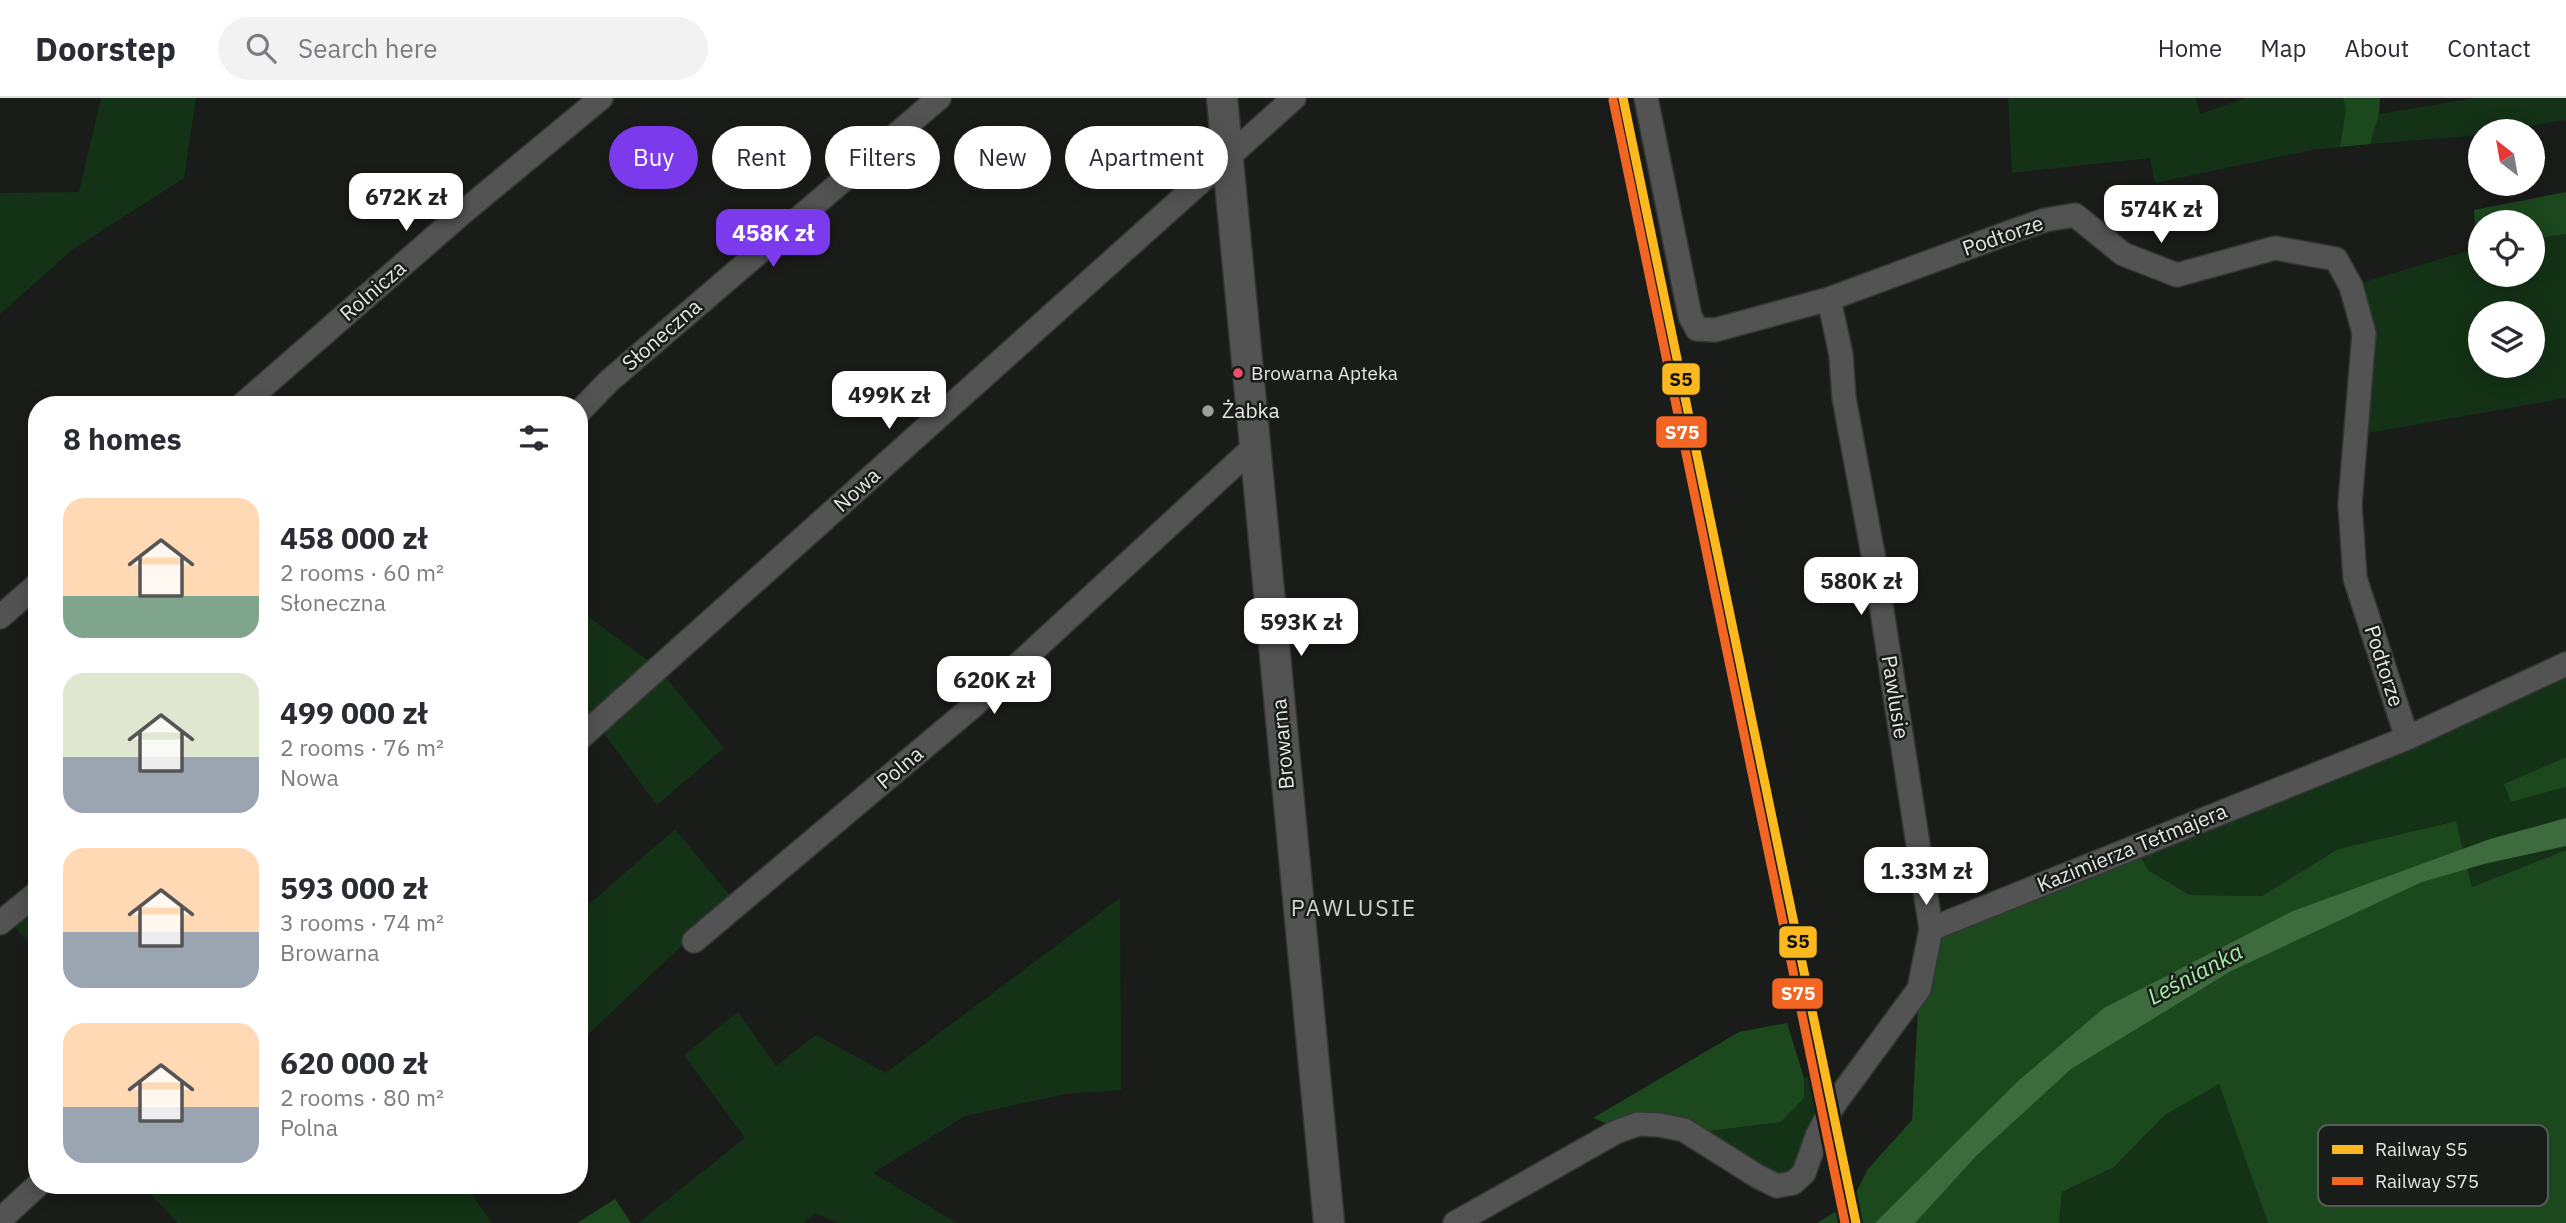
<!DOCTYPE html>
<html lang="en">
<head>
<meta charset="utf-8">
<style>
	:root { --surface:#fff; --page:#f2f2f3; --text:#2b2b33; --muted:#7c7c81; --line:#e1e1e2; --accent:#7c3aed }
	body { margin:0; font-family:"IBM Plex Sans",sans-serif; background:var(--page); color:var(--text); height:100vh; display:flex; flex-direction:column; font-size:26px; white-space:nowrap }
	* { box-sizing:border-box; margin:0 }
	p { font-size:23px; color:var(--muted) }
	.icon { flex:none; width:38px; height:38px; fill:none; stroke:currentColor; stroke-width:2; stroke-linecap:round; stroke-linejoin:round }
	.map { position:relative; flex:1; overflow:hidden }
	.panel { position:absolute; left:28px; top:298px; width:560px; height:798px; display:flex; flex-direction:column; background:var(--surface); border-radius:28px; box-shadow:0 4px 18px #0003 }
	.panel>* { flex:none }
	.banner { position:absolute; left:609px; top:28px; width:665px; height:63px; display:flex; gap:14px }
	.needle { width:46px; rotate:329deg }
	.buttons { position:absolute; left:2468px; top:21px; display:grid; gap:14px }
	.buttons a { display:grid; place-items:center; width:77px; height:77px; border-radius:50%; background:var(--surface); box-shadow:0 4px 18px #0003; font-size:35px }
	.price { position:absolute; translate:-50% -60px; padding:0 16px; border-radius:14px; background:#fff; color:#222; font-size:23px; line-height:46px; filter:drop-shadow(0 2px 4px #0008) }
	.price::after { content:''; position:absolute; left:50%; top:42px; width:21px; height:16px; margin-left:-10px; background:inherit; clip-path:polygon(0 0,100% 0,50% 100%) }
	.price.current { background:var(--accent); color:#fff }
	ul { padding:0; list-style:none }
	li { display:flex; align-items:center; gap:21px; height:175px; padding:0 35px }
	li span { display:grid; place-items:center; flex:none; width:196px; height:140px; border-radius:21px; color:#555 }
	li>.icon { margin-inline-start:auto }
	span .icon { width:84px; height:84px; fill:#fffc; stroke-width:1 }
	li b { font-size:30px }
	h2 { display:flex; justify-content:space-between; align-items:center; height:84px; padding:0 35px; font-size:30px }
	.pill { padding:0 24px; border-radius:32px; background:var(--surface); box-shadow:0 4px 18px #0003; font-size:24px; line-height:63px }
	.pill.current { background:var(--accent); color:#fff }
	header { display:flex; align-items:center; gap:42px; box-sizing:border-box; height:98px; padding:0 35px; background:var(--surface); border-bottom:2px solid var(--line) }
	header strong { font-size:33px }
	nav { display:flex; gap:38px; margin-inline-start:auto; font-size:24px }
	.search { width:490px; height:63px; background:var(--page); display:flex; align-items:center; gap:18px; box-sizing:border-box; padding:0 24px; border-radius:38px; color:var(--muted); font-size:26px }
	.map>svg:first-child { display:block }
	.green { fill:#143216; fill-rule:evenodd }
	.forest { fill:#1c481e }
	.water { fill:#3d6b3e }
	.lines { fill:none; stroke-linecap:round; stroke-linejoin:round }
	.minor-casing { stroke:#353735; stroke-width:26 }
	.tertiary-casing { stroke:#353735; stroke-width:33 }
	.minor { stroke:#525352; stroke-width:23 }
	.tertiary { stroke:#525352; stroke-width:30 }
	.rail-1-casing { stroke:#191d19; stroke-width:14 }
	.rail-2-casing { stroke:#191d19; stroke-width:14 }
	.rail-1 { stroke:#fbb81f; stroke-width:9 }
	.rail-2 { stroke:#f26522; stroke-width:9 }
	.bus-dot { fill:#f44d6c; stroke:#191d19; stroke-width:2.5 }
	.poi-dot { fill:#9da09d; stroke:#191d19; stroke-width:2.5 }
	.labels { text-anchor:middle; stroke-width:5; stroke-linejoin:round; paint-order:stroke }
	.bus-label { font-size:19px; fill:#e4e7e4; stroke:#191d19; text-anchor:start }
	.street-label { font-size:21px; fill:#e4e7e4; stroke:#191d19 }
	.poi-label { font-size:21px; fill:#e4e7e4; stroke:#191d19; text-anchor:start }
	.neighbourhood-label { font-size:23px; letter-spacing:2px; fill:#ced3ce; stroke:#191d19 }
	.water-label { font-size:23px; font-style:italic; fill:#a4eda4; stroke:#191d19 }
	.key { fill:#191d19; stroke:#565a56; stroke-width:2 }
	.key-label { font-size:19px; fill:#e4e7e4 }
	.line-badge { stroke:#191d19; stroke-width:2.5 }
	.badge-label { font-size:19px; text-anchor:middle; font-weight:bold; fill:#fff }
	.pale-badge-label { font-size:19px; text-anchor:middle; font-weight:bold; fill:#111 }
</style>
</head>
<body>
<header>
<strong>Doorstep</strong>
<div class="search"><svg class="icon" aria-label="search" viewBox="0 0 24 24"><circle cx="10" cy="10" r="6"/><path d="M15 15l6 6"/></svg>Search here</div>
<nav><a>Home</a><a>Map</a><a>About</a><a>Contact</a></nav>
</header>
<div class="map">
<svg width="2566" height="1125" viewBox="0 0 2566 1125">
	<rect width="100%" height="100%" fill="#1a1c1a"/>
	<!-- green -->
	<path class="green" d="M 101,0 L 196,0 L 184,80 L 72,152 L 0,216 L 0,95 L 79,94 Z
		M 2008,0 L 2196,0 L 2200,16 L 2246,0 L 2343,0 L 2346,11 L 2340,49 L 2312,52 L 2155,85 L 2150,60 L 2012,75 Z
		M 2475,0 L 2566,0 L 2566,22 L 2499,33 L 2480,33 L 2480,36 L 2468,38 L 2370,46 L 2379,16 Z
		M 2566,136 L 2566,300 L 2357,337 L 2351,188 L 2480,149 L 2480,177 L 2532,177 L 2532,141 ZM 2480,215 L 2532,215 L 2532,268 L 2480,268 Z
		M 579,512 L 658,570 L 724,650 L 657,707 L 597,626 L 579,641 Z
		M 2566,566 L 2566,659 L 2504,686 L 2511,704 L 2566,689 L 2566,752 L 2472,789 L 2455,723 L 2338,751 L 2263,798 L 2190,797 L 2149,773 L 2134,749 Z
		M 675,731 L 732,800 L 579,945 L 579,815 Z
		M 37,795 L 37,855 L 7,820 Z
		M 1120,800 L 1121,992 L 1065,996 L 965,1018 L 873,1075 L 957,1125 L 838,1125 L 815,1115 L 803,1125 L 638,1125 L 745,1040 L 684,957 L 738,914 L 776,968 L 816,937 L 886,975 Z
		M 1812,978 L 1819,1009 L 1797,1072 C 1765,1086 1728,1051 1701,1034 L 1781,1024 L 1804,1000 L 1804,980 Z
		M 2219,986 L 2268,1125 L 2059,1125 L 2062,1094 L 2114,1069 L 2165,1017 Z
		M 142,1087 L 465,1087 L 492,1125 L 178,1125 Z"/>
	<!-- forest -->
	<path class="forest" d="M 2343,0 L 2380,0 L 2379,16 L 2370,46 L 2340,49 L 2346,11 Z
		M 2566,94 L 2566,136 L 2532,141 L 2532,124 L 2480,124 L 2480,149 L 2476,149 L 2474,112 Z
		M 2566,659 L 2566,689 L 2511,704 L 2504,686 Z
		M 2456,723 L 2472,789 L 2566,752 L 2566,1125 L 2268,1125 L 2219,986 L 2165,1017 L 2114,1069 L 2062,1094 L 2059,1125 L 1817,1125 L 1851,1104 L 1868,1071 L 1912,1022 L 1919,891 L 1931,831 L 2134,749 L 2149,773 L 2190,797 L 2262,798 L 2338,751 Z
		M 1787,925 L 1804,980 L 1804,1000 L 1781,1024 L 1701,1034 L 1608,1026 L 1593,1020 L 1739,934 Z
		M 615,1101 L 631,1125 L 577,1125 Z"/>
	<!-- water -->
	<path class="water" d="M 2566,720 L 2566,748 L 2484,766 L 2422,784 L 2231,873 L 2071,971 L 1976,1058 L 1915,1125 L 1875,1125 L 2017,984 L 2104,910 L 2293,813 L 2490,741 Z"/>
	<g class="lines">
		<!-- minor casing -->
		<g class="minor-casing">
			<path id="minor" d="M 1646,0 L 1690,218 L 1697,231 L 1715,232 L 1829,201 L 2016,132 L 2045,122 L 2075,117 L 2123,156 L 2177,177 L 2275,150 L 2336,161 L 2351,188 L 2364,235 L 2350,406 L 2355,480 L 2407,640
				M 1829,201 L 1841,257 L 1844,300 L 1875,467 L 1931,831
				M 243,306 L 461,116 L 601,0
				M 579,314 L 609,283 L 939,0
				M 0,519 L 37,487
				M 579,641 L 1294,0
				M 0,825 L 37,795
				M 694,843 L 972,609 L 1255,348
				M 0,1122 L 38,1087
				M 1455,1125 L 1616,1034 L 1638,1026 L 1660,1027 L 1684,1032 L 1757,1078 L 1777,1088 L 1793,1085 L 1804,1075 L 1817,1038 L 1833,1008 L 1919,891 L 1931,831 L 2407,640 L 2566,566"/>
		</g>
		<!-- tertiary casing -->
		<g class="tertiary-casing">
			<path id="tertiary" d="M 1222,0 L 1329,1125"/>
		</g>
		<!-- minor -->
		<use href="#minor" class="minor"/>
		<!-- tertiary -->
		<use href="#tertiary" class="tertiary"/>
		<!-- rail-1 casing -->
		<g class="rail-1-casing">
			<path id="rail-1" d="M 1623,0 L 1856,1125"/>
		</g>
		<!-- rail-2 casing -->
		<g class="rail-2-casing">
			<path id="rail-2" d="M 1613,2 L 1845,1125"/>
		</g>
		<!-- rail-1 -->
		<use href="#rail-1" class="rail-1"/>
		<!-- rail-2 -->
		<use href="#rail-2" class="rail-2"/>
	</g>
	<!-- markers -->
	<circle class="bus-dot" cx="1238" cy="275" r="6"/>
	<circle class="poi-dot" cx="1208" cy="313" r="7"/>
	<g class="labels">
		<!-- bus labels -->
		<g class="bus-label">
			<text x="1251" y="282">Browarna Apteka</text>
		</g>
		<!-- street labels -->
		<g class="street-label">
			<text transform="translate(2003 138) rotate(-19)" y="7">Podtorze</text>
			<text transform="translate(373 193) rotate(-41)" y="7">Rolnicza</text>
			<text transform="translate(662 237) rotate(-41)" y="7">Słoneczna</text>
			<text transform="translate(857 392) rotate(-42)" y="7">Nowa</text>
			<text transform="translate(2384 568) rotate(72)" y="7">Podtorze</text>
			<text transform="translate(1895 599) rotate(81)" y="7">Pawlusie</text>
			<text transform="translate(1283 646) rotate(-95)" y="7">Browarna</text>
			<text transform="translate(900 670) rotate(-40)" y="7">Polna</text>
			<text transform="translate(2132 750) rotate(-22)" y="7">Kazimierza Tetmajera</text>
		</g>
		<!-- poi labels -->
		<g class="poi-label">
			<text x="1222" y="320">Żabka</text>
		</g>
		<!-- neighbourhood labels -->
		<g class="neighbourhood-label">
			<text x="1354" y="818">PAWLUSIE</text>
		</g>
		<!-- water labels -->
		<g class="water-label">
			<text transform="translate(2195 876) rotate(-28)" y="8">Leśnianka</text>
		</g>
	</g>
	<!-- legend -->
	<rect x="2318" y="1027" width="230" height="81" rx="10" class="key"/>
	<rect x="2332" y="1047" width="31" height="9" fill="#fbb81f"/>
	<rect x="2332" y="1079" width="31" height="8" fill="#f26522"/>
	<g class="key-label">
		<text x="2375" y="1058">Railway S5</text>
		<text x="2375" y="1090">Railway S75</text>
	</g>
	<g class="line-badge">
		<rect x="1661" y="264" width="40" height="34" rx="7" fill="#fbb81f"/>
		<rect x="1655" y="317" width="53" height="34" rx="7" fill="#f26522"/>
		<rect x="1778" y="827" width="40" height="34" rx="7" fill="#fbb81f"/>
		<rect x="1771" y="879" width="53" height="33" rx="7" fill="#f26522"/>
	</g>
	<g class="badge-label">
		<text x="1682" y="341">S75</text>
		<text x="1798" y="902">S75</text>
	</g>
	<g class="pale-badge-label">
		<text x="1681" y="288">S5</text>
		<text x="1798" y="850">S5</text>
	</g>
</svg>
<div class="buttons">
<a><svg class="needle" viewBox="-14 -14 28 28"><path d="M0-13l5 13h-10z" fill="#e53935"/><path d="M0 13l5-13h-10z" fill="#7c7c81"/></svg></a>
<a><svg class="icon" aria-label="locate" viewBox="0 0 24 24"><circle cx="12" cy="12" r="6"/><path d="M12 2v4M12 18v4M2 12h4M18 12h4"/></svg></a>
<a><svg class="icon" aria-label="layers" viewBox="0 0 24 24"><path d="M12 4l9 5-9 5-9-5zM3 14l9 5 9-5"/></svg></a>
</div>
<b class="price" style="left:406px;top:135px">672K zł</b>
<b class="price" style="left:2161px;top:147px">574K zł</b>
<b class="price current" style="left:773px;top:171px">458K zł</b>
<b class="price" style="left:889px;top:333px">499K zł</b>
<b class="price" style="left:1861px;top:519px">580K zł</b>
<b class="price" style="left:1301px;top:560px">593K zł</b>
<b class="price" style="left:994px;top:618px">620K zł</b>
<b class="price" style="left:1926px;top:809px">1.33M zł</b>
<div class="banner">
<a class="pill current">Buy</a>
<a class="pill">Rent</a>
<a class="pill">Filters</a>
<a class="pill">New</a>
<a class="pill">Apartment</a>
</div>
<section class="panel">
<h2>8 homes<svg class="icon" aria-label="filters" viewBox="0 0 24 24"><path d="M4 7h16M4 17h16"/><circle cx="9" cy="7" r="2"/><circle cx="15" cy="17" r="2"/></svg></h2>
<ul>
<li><span style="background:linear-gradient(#ffd9b3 70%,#7fa58c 0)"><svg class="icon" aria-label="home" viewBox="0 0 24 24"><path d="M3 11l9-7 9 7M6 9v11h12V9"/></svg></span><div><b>458 000 zł</b><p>2 rooms · 60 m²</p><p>Słoneczna</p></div></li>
<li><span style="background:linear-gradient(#dfe7d0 60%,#9aa5b1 0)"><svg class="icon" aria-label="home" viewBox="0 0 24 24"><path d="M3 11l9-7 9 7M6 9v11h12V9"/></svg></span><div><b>499 000 zł</b><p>2 rooms · 76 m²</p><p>Nowa</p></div></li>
<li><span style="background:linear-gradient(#ffd9b3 60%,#9aa5b1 0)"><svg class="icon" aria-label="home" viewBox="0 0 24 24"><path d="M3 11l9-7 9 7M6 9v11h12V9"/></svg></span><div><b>593 000 zł</b><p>3 rooms · 74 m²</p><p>Browarna</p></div></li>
<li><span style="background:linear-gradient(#ffd9b3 60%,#9aa5b1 0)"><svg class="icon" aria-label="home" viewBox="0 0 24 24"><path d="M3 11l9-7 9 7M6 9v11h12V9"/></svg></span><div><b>620 000 zł</b><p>2 rooms · 80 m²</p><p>Polna</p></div></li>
</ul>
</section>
</div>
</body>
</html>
